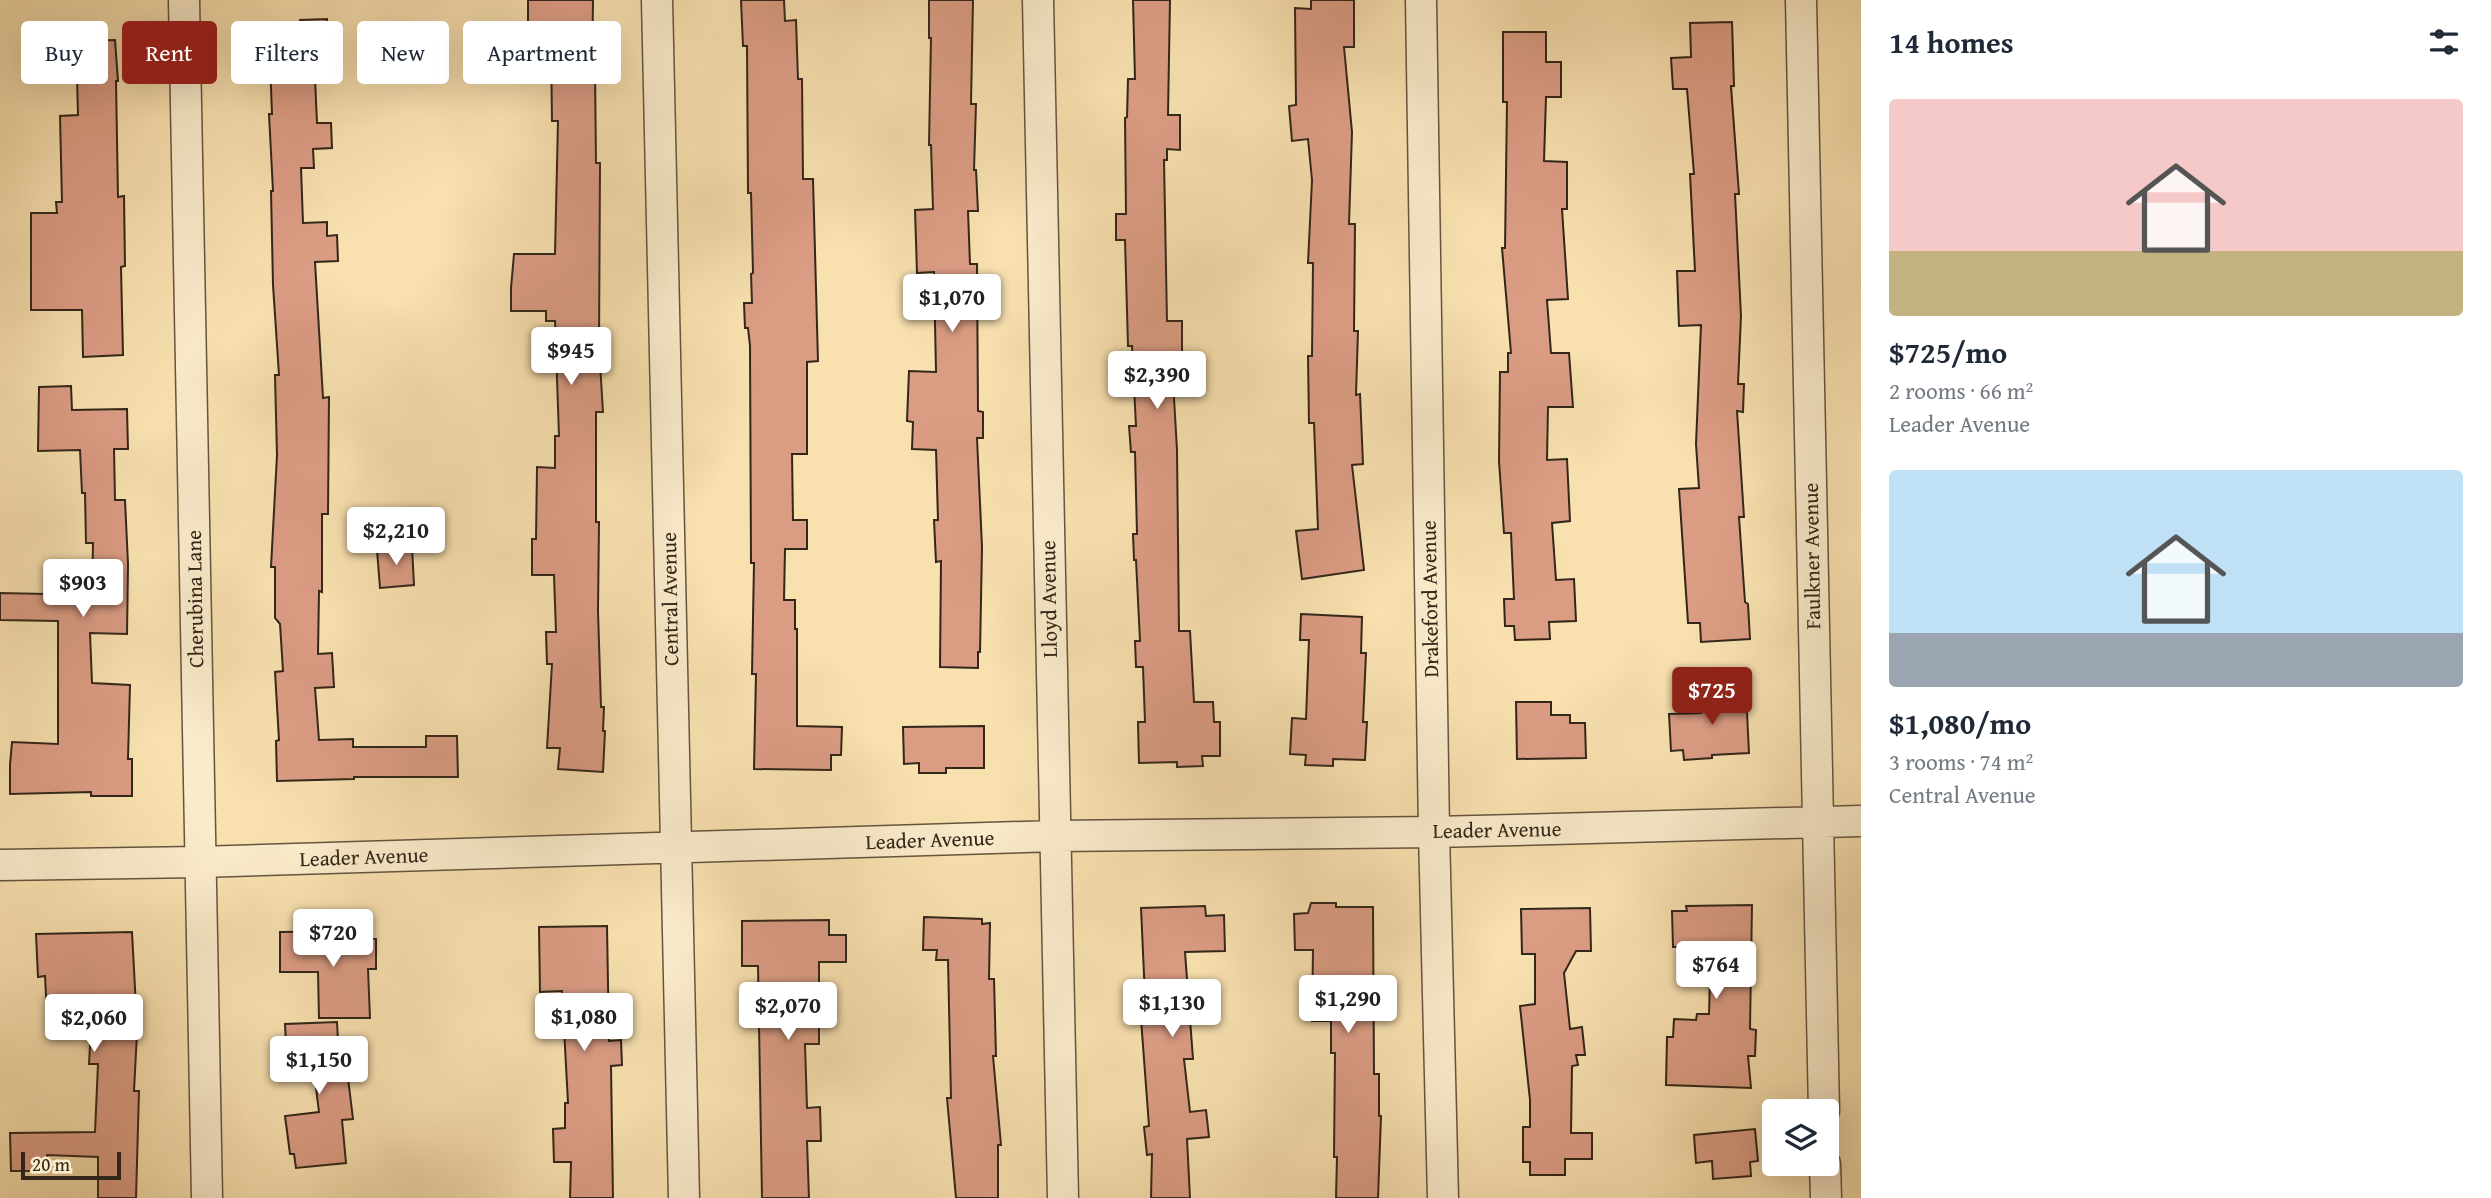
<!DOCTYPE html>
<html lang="en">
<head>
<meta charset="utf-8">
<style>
	:root { --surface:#fff; --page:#f6f6f7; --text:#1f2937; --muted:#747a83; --accent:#8f2418 }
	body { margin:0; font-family:"Gentium Book Plus",serif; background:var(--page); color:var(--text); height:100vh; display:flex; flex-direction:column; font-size:26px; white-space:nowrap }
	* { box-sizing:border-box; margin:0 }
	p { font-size:23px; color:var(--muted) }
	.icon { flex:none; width:38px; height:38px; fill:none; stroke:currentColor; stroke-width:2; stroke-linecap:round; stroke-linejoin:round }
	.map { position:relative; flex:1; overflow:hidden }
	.details { display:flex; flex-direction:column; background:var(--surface); width:630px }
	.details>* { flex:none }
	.guide { position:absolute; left:21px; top:21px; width:665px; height:63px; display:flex; gap:14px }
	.controls { position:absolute; left:1762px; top:1099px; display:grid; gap:14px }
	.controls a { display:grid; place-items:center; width:77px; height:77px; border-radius:7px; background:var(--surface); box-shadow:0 7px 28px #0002; font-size:35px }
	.scale { position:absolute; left:21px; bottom:18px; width:100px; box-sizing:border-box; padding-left:7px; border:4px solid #322719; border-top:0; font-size:19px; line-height:24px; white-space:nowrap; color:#322719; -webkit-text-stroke:5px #faebcb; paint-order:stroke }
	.price { position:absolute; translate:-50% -60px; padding:0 16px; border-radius:7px; background:#fff; color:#222; font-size:23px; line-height:46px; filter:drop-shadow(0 2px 4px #0008) }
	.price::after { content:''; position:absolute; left:50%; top:42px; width:21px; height:16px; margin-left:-10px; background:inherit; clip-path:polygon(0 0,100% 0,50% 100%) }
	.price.current { background:var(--accent); color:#fff }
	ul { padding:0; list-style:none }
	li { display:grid; align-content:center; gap:14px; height:371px; padding:0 28px }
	li span { display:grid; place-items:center; height:217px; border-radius:7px; color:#555 }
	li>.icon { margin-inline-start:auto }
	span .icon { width:126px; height:126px; fill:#fffc; stroke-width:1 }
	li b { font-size:30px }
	h2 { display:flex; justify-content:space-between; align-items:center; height:84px; padding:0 28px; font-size:30px }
	.pill { padding:0 24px; border-radius:7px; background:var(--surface); box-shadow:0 7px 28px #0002; font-size:24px; line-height:63px }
	.pill.current { background:var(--accent); color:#fff }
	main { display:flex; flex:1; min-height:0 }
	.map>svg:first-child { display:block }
	.building { fill:#db9c84; stroke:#322719; stroke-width:2 }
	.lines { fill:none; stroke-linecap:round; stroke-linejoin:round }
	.minor-casing { stroke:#64553e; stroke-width:33 }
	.minor { stroke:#faebcb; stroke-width:30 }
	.labels { text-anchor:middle; stroke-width:7; stroke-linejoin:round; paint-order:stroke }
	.street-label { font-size:21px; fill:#322719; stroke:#faebcb }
</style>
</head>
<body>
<main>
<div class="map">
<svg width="1861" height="1198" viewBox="0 0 1861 1198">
	<rect width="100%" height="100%" fill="#f8e0af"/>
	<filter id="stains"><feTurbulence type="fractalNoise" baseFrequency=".00286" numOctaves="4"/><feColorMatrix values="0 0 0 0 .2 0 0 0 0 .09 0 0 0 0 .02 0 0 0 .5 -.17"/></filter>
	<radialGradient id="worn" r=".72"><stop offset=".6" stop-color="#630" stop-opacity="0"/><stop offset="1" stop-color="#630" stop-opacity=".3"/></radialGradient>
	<!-- building -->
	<path class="building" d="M 528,0 L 593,0 L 592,71 L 595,71 L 596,163 L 600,163 L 599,347 L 603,412 L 596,412 L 596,522 L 599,522 L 598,611 L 601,707 L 604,707 L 603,731 L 605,731 L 603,772 L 558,769 L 560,748 L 547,748 L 552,664 L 547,664 L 546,632 L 556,632 L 554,575 L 532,575 L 532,539 L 536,539 L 537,467 L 555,468 L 555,436 L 559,436 L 555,321 L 546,321 L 546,311 L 511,311 L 511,288 L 514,254 L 555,254 L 558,121 L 552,121 L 551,44 L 528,43 Z
		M 741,0 L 784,0 L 785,21 L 796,20 L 798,79 L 802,79 L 803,179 L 813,179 L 818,361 L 807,362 L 807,454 L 792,454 L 793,520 L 807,520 L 807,549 L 785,549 L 784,600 L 795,600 L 795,629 L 797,629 L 797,726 L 842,727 L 841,755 L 831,755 L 831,770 L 754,769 L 756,674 L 752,674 L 754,563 L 751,563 L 750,346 L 748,328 L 745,328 L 744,303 L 752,303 L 751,274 L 753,273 L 751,193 L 748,193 L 747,46 L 743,46 Z
		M 929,0 L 973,0 L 971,104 L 976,104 L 974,170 L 976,170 L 978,211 L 968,211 L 970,264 L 977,264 L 978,411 L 983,412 L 983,438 L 977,438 L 982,547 L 980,652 L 978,652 L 978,668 L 940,667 L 941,561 L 936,562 L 934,520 L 938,520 L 936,450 L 912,449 L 913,422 L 907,421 L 909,371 L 936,372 L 934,272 L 917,273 L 915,210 L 933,209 L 931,145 L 929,145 L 931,38 L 929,38 Z
		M 1133,0 L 1170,0 L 1168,115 L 1180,115 L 1180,150 L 1167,149 L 1167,160 L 1164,160 L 1167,321 L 1182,321 L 1182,363 L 1172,363 L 1177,450 L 1179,631 L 1190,631 L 1194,702 L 1213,702 L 1214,722 L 1220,722 L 1220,756 L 1202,756 L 1203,766 L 1177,767 L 1177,762 L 1139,763 L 1138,722 L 1145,722 L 1143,667 L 1136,667 L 1135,641 L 1140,641 L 1136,560 L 1134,560 L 1133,534 L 1137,534 L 1135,452 L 1131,452 L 1129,426 L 1136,426 L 1132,346 L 1128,346 L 1125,240 L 1116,240 L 1116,214 L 1126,214 L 1125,118 L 1127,117 L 1128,79 L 1135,79 Z
		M 1311,0 L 1354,0 L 1354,47 L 1344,47 L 1352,132 L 1349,224 L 1355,224 L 1354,331 L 1358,331 L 1356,395 L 1360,394 L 1363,464 L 1352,465 L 1364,570 L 1302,579 L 1296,531 L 1318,529 L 1314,423 L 1309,423 L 1308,356 L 1312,356 L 1313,263 L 1308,263 L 1312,180 L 1308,139 L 1292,141 L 1289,106 L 1296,105 L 1295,8 L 1311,9 Z
		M 327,19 L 328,56 L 314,56 L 317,123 L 331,123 L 332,148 L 313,149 L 314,168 L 301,168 L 303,223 L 327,222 L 327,236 L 337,235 L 338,261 L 315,262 L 323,398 L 329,397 L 328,514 L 322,514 L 322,592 L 319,591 L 318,654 L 332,653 L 334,687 L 315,688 L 319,740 L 353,739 L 353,747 L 426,747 L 426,736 L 457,736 L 458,777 L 354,777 L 354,779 L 277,781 L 276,741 L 279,740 L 275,672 L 283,671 L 280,624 L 275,618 L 275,567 L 271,567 L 277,455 L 275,375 L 279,375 L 273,285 L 271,191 L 273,191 L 269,114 L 272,114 L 269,37 L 301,36 L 300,20 Z
		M 1732,22 L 1734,86 L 1731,86 L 1739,194 L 1735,194 L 1741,316 L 1738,384 L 1744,384 L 1743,412 L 1737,411 L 1744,517 L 1739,517 L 1745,602 L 1748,604 L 1750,639 L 1701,642 L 1700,623 L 1688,623 L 1679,489 L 1699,488 L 1696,444 L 1701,325 L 1679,326 L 1677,271 L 1695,271 L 1690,174 L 1694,174 L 1687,89 L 1673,89 L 1671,58 L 1691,57 L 1690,23 Z
		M 1503,32 L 1546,32 L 1546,62 L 1561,62 L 1561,97 L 1546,97 L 1544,161 L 1567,162 L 1567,209 L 1562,209 L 1568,299 L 1547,300 L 1551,353 L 1569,353 L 1573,407 L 1548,407 L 1547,460 L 1567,459 L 1570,521 L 1552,523 L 1556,580 L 1574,579 L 1576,621 L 1549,622 L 1550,639 L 1515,640 L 1514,626 L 1505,626 L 1504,599 L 1514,599 L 1511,533 L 1504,533 L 1499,461 L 1500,372 L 1508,372 L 1508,353 L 1511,353 L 1502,248 L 1505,248 L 1507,102 L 1503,102 Z
		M 115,40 L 118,81 L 116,81 L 118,197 L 124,196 L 125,266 L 121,267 L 123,355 L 83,357 L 82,310 L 31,310 L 31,213 L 57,213 L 56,202 L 62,202 L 60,116 L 78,115 L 76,41 Z
		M 71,386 L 72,410 L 127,409 L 128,449 L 114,449 L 115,500 L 125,500 L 128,564 L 127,634 L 90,633 L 92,683 L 130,685 L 128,759 L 132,759 L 132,796 L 91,796 L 91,792 L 10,794 L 10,765 L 12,742 L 58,744 L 58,621 L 0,620 L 0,593 L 92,595 L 93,543 L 86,543 L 85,493 L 82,493 L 80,450 L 38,451 L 39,387 Z
		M 412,547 L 414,585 L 380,588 L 377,550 Z
		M 1301,614 L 1362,617 L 1361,653 L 1366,653 L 1363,722 L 1367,722 L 1365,760 L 1333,759 L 1333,766 L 1305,765 L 1306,755 L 1290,754 L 1292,718 L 1306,719 L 1309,640 L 1300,640 Z
		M 1746,692 L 1749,753 L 1712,755 L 1712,758 L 1684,760 L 1683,750 L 1671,751 L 1669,714 L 1701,713 L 1700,694 Z
		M 1516,702 L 1551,702 L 1551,715 L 1570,715 L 1570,723 L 1585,723 L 1586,758 L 1517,759 Z
		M 984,726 L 984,768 L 946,768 L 946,773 L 919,773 L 919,763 L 904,764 L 903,727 Z
		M 1311,903 L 1336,903 L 1336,907 L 1373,907 L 1374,1074 L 1379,1074 L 1379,1116 L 1381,1116 L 1378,1198 L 1336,1198 L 1337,1157 L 1334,1157 L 1335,1053 L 1331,1053 L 1331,1021 L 1312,1021 L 1313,950 L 1295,950 L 1294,914 L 1308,913 Z
		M 1752,905 L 1750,1029 L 1756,1030 L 1755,1056 L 1748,1056 L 1751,1088 L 1666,1085 L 1667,1037 L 1673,1037 L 1674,1019 L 1696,1020 L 1697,1014 L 1709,1014 L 1711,947 L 1673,947 L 1672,911 L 1687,911 L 1686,906 Z
		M 1205,906 L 1206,916 L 1224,915 L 1225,951 L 1185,952 L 1193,1059 L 1184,1059 L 1190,1112 L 1206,1110 L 1209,1137 L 1187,1139 L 1190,1198 L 1151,1198 L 1152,1154 L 1147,1155 L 1144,1127 L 1149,1126 L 1141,1019 L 1146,1019 L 1141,908 Z
		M 1590,908 L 1591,951 L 1576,951 L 1564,973 L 1570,1029 L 1582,1027 L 1585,1055 L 1576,1055 L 1578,1065 L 1572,1066 L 1571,1133 L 1592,1133 L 1592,1159 L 1565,1159 L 1565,1175 L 1530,1175 L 1530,1162 L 1523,1162 L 1523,1127 L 1530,1127 L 1530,1100 L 1520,1006 L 1535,1004 L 1535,954 L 1522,954 L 1521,909 Z
		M 924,917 L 982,919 L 982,924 L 990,923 L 989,979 L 994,979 L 996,1056 L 993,1056 L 1001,1145 L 998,1145 L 998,1198 L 956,1198 L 947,1098 L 951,1098 L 948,960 L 936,960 L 937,950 L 923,950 Z
		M 829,920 L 829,935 L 846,935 L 846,962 L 819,962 L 819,1044 L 805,1044 L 807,1108 L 820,1107 L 821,1141 L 807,1141 L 809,1198 L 762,1198 L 758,966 L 742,966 L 742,921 Z
		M 607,926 L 609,1041 L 621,1040 L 622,1065 L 611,1066 L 613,1198 L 570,1198 L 571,1162 L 554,1162 L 553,1129 L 565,1128 L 565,1103 L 568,1103 L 562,991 L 540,992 L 539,927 Z
		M 353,931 L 353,939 L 376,939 L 376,969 L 368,969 L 370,1018 L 319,1018 L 318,972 L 280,972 L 280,932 Z
		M 132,932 L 136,1007 L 141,1007 L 140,1033 L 137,1033 L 134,1091 L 139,1091 L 136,1198 L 98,1198 L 98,1157 L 47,1155 L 47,1171 L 11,1171 L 10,1133 L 95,1132 L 98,1064 L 89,1064 L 91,1028 L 78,1027 L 79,1016 L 47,1016 L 45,976 L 38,977 L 36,934 Z
		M 337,1022 L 340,1079 L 348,1078 L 353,1119 L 342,1120 L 346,1163 L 296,1168 L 294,1154 L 290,1154 L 285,1116 L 319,1112 L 313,1064 L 287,1065 L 285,1024 Z
		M 1755,1129 L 1758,1161 L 1750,1162 L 1751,1176 L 1713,1179 L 1712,1161 L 1696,1163 L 1694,1135 Z"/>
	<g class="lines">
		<!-- minor casing -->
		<g class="minor-casing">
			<path id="minor" d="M 184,0 L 207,1198
				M 657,0 L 684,1198
				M 1038,0 L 1063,1198
				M 1421,0 L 1434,832 L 1443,1198
				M 1801,0 L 1824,1111
				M 0,865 L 199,862 L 1055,836 L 1434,832 L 1861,821
				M 1825,1164 L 1826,1198"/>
		</g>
		<!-- minor -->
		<use href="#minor" class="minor"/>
	</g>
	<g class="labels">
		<!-- street labels -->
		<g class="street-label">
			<text transform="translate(1812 556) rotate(-91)" y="7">Faulkner Avenue</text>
			<text transform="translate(195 599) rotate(-91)" y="7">Cherubina Lane</text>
			<text transform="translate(670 599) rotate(-91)" y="7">Central Avenue</text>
			<text transform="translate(1049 599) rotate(-91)" y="7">Lloyd Avenue</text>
			<text transform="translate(1430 599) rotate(-91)" y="7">Drakeford Avenue</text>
			<text transform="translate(1497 830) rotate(-1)" y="7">Leader Avenue</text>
			<text transform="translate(930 840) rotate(-2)" y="7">Leader Avenue</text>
			<text transform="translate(364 857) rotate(-2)" y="7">Leader Avenue</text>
		</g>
	</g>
	<rect width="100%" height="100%" filter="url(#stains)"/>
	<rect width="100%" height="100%" fill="url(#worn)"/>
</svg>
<div class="controls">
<a><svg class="icon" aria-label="layers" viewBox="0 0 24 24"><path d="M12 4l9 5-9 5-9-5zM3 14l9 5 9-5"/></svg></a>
</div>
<div class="scale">20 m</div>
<b class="price" style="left:952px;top:334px">$1,070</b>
<b class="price" style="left:571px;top:387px">$945</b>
<b class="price" style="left:1157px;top:411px">$2,390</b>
<b class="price" style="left:396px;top:567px">$2,210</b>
<b class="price" style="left:83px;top:619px">$903</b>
<b class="price current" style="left:1712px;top:727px">$725</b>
<b class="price" style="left:333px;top:969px">$720</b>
<b class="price" style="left:1716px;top:1001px">$764</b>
<b class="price" style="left:1348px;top:1035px">$1,290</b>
<b class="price" style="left:1172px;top:1039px">$1,130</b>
<b class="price" style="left:788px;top:1042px">$2,070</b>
<b class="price" style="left:584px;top:1053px">$1,080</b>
<b class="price" style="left:94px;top:1054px">$2,060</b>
<b class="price" style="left:319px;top:1096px">$1,150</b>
<div class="guide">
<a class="pill">Buy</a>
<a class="pill current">Rent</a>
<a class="pill">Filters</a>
<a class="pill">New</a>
<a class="pill">Apartment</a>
</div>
</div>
<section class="details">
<h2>14 homes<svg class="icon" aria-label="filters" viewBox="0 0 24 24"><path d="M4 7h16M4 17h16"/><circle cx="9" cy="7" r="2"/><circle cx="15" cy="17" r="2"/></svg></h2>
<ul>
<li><span style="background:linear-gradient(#f6c9c9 70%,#c2b280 0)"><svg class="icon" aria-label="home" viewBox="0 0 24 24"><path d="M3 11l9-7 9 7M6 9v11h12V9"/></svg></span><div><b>$725/mo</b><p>2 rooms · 66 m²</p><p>Leader Avenue</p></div></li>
<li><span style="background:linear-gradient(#bfe0f5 75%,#9aa5b1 0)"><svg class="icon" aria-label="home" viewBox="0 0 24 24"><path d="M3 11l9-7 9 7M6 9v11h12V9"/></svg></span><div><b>$1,080/mo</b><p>3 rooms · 74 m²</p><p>Central Avenue</p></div></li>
</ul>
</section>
</main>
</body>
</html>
